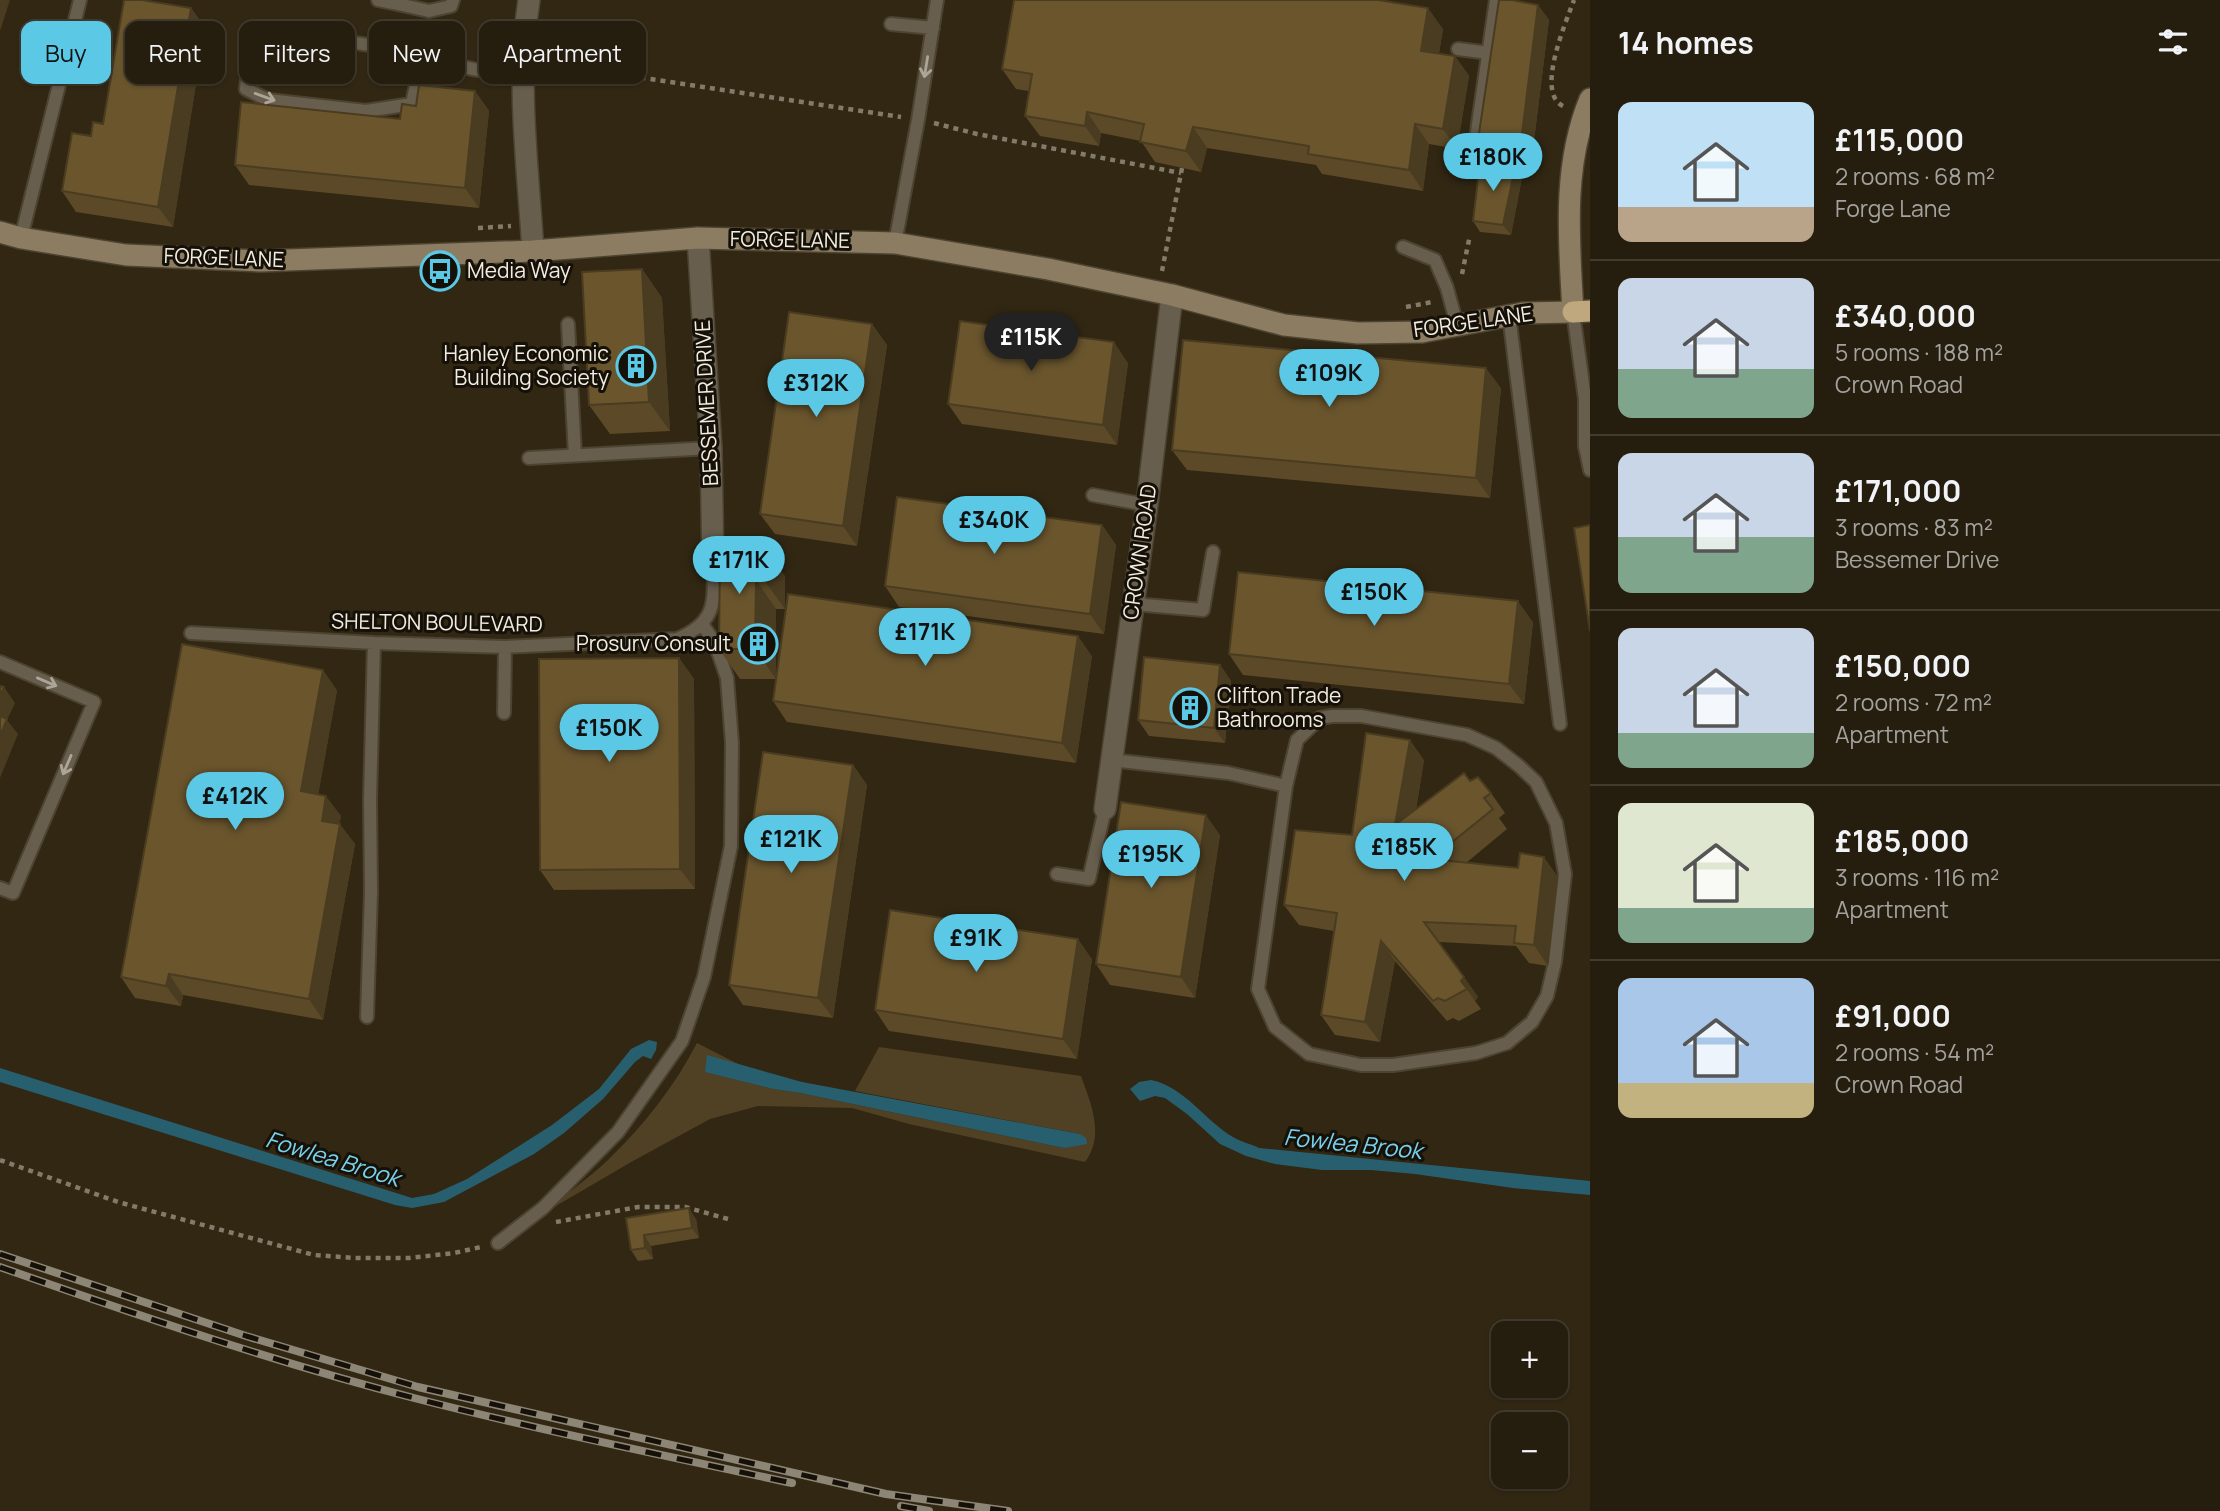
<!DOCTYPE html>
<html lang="en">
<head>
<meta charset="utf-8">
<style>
	:root { --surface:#251d0e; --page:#2d2617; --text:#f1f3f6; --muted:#a3a29e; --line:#423b2e; --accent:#5bc8e6 }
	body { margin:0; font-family:Manrope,sans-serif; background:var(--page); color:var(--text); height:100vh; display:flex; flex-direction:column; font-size:26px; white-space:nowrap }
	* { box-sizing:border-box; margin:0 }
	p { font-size:23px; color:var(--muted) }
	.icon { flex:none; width:38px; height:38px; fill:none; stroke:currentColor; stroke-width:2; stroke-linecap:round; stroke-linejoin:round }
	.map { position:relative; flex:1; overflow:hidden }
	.panel { display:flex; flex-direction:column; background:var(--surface); width:630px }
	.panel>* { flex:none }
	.guide { position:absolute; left:21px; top:21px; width:665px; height:63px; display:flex; gap:14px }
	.fabs { position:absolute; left:1491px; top:1321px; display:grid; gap:14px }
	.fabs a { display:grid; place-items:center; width:77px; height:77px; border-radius:14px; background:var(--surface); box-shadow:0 2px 5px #0004,0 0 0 2px var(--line); font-size:35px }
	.price { position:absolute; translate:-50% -60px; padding:0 16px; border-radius:24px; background:var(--accent); color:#111; font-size:23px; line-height:46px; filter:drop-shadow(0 2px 4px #0008) }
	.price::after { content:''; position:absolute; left:50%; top:42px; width:21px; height:16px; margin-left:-10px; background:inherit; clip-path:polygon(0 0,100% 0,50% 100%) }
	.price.current { background:#222; color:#fff }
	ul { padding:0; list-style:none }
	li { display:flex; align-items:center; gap:21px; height:175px; padding:0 28px }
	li+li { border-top:2px solid var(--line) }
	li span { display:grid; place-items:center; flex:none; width:196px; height:140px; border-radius:14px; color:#555 }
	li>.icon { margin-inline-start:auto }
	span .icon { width:84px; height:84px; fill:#fffc; stroke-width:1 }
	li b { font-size:30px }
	h2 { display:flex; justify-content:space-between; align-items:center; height:84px; padding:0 28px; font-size:30px }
	.tag { padding:0 24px; border-radius:14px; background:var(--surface); box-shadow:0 2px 5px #0004,0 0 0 2px var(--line); font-size:24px; line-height:63px }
	.tag.current { background:var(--accent); color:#111 }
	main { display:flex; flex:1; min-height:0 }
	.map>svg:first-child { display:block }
	.green { fill:#514124 }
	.water { fill:#285f6f }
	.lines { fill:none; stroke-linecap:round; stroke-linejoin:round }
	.lane-casing { stroke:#4c4330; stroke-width:16 }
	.street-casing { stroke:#4c4330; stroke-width:24 }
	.secondary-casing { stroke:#4c4330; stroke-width:24 }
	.highway-casing { stroke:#4c4330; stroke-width:24 }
	.path { stroke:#837a6a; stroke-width:4.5; stroke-dasharray:5 5; stroke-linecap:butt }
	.lane { stroke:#675e4e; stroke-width:12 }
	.street { stroke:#675e4e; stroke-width:21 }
	.secondary { stroke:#8b7c62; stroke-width:21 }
	.highway { stroke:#bfa87e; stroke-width:21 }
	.rail-casing { stroke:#8d8575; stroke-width:8 }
	.rail { stroke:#151008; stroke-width:5; stroke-dasharray:16; stroke-linecap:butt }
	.wall { fill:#5b4927 }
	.shaded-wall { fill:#4a3c20 }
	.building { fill:#6a552d; stroke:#4a3c20; stroke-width:2 }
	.oneway { stroke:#ada597 }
	.labels { text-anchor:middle; stroke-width:6; stroke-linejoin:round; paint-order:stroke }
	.street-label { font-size:21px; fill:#f3ece0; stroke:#151008 }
	.poi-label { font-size:21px; fill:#f3ece0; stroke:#151008; text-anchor:start }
	.water-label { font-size:23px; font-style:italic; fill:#78d1eb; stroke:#151008 }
</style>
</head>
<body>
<main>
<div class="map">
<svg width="1590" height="1511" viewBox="0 0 1590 1511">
	<rect width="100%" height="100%" fill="#312713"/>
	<!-- green -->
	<path class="green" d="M 697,1043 L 740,1065 L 708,1056 L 706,1072 L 773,1089 L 800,1093 L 1064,1148 L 1080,1134 L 855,1091 L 879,1047 L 1081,1076 C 1091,1104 1105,1135 1085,1162 L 909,1124 L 852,1108 L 758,1106 L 710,1119 L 633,1161 L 537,1217 C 561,1198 587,1180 609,1159 C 644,1125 674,1087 697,1043 Z"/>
	<!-- water -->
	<path class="water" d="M 649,1040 L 657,1042 L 656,1050 L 651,1059 L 643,1056 L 635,1062 L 603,1099 L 564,1133 L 534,1154 L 444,1202 L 412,1208 L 395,1205 L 0,1082 L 0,1068 L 412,1198 L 434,1194 L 467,1179 L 552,1125 L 599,1089 L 631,1049 Z
		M 707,1055 L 802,1082 L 1080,1134 L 1086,1138 L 1087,1144 L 1064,1148 L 800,1093 L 773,1089 L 705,1072 Z
		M 1151,1080 C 1185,1087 1204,1120 1233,1137 C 1241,1142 1251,1144 1259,1148 L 1590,1181 L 1590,1195 L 1513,1188 L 1415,1174 L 1371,1170 L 1322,1170 L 1275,1164 L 1246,1156 L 1220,1144 L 1187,1114 L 1165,1098 L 1155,1096 L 1140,1101 L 1130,1089 L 1139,1082 Z"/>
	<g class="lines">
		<!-- lane casing -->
		<g class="lane-casing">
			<path id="lane" d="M 378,0 L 393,3 L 393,0
				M 393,3 L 429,11 L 451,6 L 453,0
				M 891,24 L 933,28
				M 1458,49 L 1489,53
				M 422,56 L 412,104 L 366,111 L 268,100 L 246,89 L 250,53 L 261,37 C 295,35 351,41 385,48 C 421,55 456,68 492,72 C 502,73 514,72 524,72
				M 1474,152 L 1496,0
				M 21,238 L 80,0
				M 895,243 L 918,120 L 937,0
				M 1403,247 L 1435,260 L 1447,288 L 1457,325
				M 1573,312 L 1585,399 L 1590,399
				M 1509,315 L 1560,724
				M 568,324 L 575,455
				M 1585,399 L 1585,446 L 1590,470
				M 529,458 L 711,448
				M 1093,495 L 1147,505
				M 1133,604 L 1203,610 L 1213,552
				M 191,633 L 374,643 L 505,647 L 677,639 C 715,623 715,604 713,567
				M 0,662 L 94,702 L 13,893 L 0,888
				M 504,713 L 505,647
				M 1111,760 L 1228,773 L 1286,786 L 1297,740 L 1320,718 L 1332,716 L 1361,716 L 1467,735 L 1496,748 L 1519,766 L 1536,782 L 1556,823 L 1565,874 L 1555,962 L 1547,996 L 1532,1022 L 1507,1043 L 1476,1053 L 1393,1065 L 1361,1065 L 1309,1054 L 1275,1027 L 1258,989 L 1286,786
				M 1057,874 L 1089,879 L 1105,809
				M 367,1017 L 371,892 L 370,800 L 374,643
				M 498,1243 L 543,1208 L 618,1132 L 682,1041 L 704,977 L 731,846 L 732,743 L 727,678 L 715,643 L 702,624"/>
		</g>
		<!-- street casing -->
		<g class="street-casing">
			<path id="street" d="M 529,0 C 516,82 528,168 533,251
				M 698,238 L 711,448 L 713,567
				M 1105,809 L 1147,505 L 1172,295"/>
		</g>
		<!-- secondary casing -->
		<g class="secondary-casing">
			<path id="secondary" d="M 0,232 L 21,238 L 126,255 L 261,261 L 533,251 L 698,238 L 895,243 L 1048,269 L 1172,295 L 1284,325 L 1358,333 L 1422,332 L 1523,313 L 1573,312 C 1569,241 1562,166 1590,99"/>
		</g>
		<!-- highway casing -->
		<g class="highway-casing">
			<path id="highway" d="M 1573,312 L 1590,311"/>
		</g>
		<!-- path -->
		<path class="path" d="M 611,73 L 901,117
			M 1563,106 C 1535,93 1566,22 1574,0
			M 934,123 L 977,134 L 1181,173
			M 478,228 L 511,226
			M 1162,271 L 1182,168
			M 1462,274 L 1470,235
			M 1406,307 L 1432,302
			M 0,1160 L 118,1202 L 314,1255 L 355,1258 L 409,1258 L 454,1253 L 481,1247
			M 556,1222 L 638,1207 L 685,1207 L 728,1219"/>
		<!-- lane -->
		<use href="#lane" class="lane"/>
		<!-- street -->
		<use href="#street" class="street"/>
		<!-- secondary -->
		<use href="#secondary" class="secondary"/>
		<!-- highway -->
		<use href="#highway" class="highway"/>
		<!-- rail casing -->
		<g class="rail-casing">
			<path id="rail" d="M 0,1254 L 246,1336 L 418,1387 L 886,1494 L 1008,1511
				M 0,1267 C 137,1315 274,1362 414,1398 C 539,1430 666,1456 792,1483
				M 901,1506 L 929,1511"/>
		</g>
		<!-- rail -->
		<use href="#rail" class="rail"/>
	</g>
	<!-- wall -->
	<path class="wall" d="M 1538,5 L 1549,20 L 1531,165 L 1489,156 L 1478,140 Z
		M 191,8 L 205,28 L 173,227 L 76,212 L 62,191 L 103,124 Z
		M 1443,29 L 1439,53 L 1455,56 L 1469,76 L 1457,149 L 1429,144 L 1423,191 L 1322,174 L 1316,165 L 1207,148 L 1201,172 L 1155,162 L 1141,141 L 1101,133 L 1099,146 L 1040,136 L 1025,116 L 1029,91 L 1016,89 L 1002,69 Z
		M 475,91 L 489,111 L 479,208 L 249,185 L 235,165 L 400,119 L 416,106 Z
		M 1515,168 L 1522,178 L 1511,235 L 1480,232 L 1473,221 Z
		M 642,269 L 662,298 L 670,431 L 610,434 L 589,405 Z
		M 872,324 L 887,345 L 857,546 L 775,534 L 760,514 Z
		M 1128,363 L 1117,445 L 962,424 L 948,404 Z
		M 1501,388 L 1490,498 L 1187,470 L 1172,450 Z
		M 1102,525 L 1116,545 L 1104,634 L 899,607 L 885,586 Z
		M 720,547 L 785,576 L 785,609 L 776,609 L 776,679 L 740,679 L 719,649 Z
		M 1533,622 L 1524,704 L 1243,675 L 1229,654 Z
		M 1092,656 L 1076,763 L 787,722 L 773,701 Z
		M 679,658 L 694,679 L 695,889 L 554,890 L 540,870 Z
		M 1220,665 L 1231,681 L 1225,743 L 1149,736 L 1138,720 Z
		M 337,690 L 318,795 L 341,816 L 339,824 L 355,844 L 323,1020 L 183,995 L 181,1006 L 135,998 L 121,977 Z
		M 1424,760 L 1416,810 L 1470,781 L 1491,793 L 1505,813 L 1499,818 L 1507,829 L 1466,863 L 1558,877 L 1548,966 L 1529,963 L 1516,946 L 1439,942 L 1478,997 L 1475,1001 L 1481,1009 L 1459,1021 L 1453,1018 L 1447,1021 L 1395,961 L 1380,1042 L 1335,1035 L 1321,1015 L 1334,931 L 1299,925 L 1284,905 Z
		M 853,765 L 867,785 L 833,1018 L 743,1005 L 729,985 Z
		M 1220,835 L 1195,998 L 1110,985 L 1096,964 Z
		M 1092,959 L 1077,1059 L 889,1031 L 875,1010 Z
		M 626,1218 L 696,1219 L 699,1238 L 651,1246 L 653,1259 L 638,1261 L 631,1250 Z"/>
	<!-- shaded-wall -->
	<path class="shaded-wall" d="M 0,0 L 10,0 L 0,31 Z
		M 1538,5 L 1549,20 L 1531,165 L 1520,150 Z
		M 191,8 L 205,28 L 173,227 L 158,207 Z
		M 1428,8 L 1443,29 L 1436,71 L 1421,51 Z
		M 1455,56 L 1469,76 L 1457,149 L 1443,129 Z
		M 475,91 L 489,111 L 479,208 L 465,188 Z
		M 1087,112 L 1101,133 L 1099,146 L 1085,126 Z
		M 1415,124 L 1429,144 L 1423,191 L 1409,170 Z
		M 1193,127 L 1207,148 L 1201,172 L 1186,151 Z
		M 1515,168 L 1522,178 L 1511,235 L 1503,225 Z
		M 642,269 L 662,298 L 670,431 L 649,402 Z
		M 872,324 L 887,345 L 857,546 L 843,526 Z
		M 1114,342 L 1128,363 L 1117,445 L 1103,425 Z
		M 1486,368 L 1501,388 L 1490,498 L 1476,478 Z
		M 1102,525 L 1116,545 L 1104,634 L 1090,614 Z
		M 765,547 L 785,576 L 785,609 L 764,580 Z
		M 756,580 L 776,609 L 776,679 L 755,649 Z
		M 1518,601 L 1533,622 L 1524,704 L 1509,684 Z
		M 1078,636 L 1092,656 L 1076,763 L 1062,743 Z
		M 679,658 L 694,679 L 695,889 L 680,869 Z
		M 1220,665 L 1231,681 L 1225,743 L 1214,728 Z
		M 323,670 L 337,690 L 315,812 L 301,791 Z
		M 4,687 L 15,703 L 7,720 L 18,734 L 0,778 L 0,696 Z
		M 1410,740 L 1424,760 L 1410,845 L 1395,825 Z
		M 853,765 L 867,785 L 833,1018 L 818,998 Z
		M 326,796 L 341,816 L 336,841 L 322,821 Z
		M 1206,815 L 1220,835 L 1195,998 L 1181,977 Z
		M 340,824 L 355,844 L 323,1020 L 309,999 Z
		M 1544,857 L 1558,877 L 1548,966 L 1534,945 Z
		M 1078,939 L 1092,959 L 1077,1059 L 1063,1039 Z
		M 1381,941 L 1395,961 L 1380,1042 L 1365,1022 Z
		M 169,974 L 183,995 L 181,1006 L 166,986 Z
		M 1464,977 L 1478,997 L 1475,1001 L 1461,981 Z
		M 689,1208 L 696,1219 L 699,1238 L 692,1228 Z
		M 644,1235 L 651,1246 L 653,1259 L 645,1248 Z"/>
	<!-- building -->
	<path class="building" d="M 124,0 L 142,0 L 191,8 L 158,207 L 62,191 L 72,133 L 91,136 L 93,122 L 103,124 Z
		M 1014,0 L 1378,0 L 1428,8 L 1421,51 L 1455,56 L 1443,129 L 1415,124 L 1409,170 L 1308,154 L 1309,146 L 1193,127 L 1186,151 L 1140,142 L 1144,124 L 1087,112 L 1085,126 L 1025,116 L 1032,74 L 1002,69 Z
		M 1499,0 L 1512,0 L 1538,5 L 1520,150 L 1478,140 Z
		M 419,85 L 475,91 L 465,188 L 235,165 L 241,102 L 400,119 L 402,104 L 416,106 Z
		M 1480,162 L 1515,168 L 1503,225 L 1473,221 Z
		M 642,269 L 649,402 L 589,405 L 582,272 Z
		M 789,312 L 872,324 L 843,526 L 760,514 Z
		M 960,321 L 1114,342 L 1103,425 L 948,404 Z
		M 1183,340 L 1486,368 L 1476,478 L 1172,450 Z
		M 897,497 L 1102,525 L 1090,614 L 885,586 Z
		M 1590,525 L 1590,631 L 1574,528 Z
		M 720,547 L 765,547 L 764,580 L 756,580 L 755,649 L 719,649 Z
		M 1238,572 L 1518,601 L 1509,684 L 1229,654 Z
		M 788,594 L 1078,636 L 1062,743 L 773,701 Z
		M 182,644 L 323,670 L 301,791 L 326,796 L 322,821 L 340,824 L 309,999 L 169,974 L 166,986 L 121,977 Z
		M 1144,657 L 1220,665 L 1214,728 L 1138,720 Z
		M 679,658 L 680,869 L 540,870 L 539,659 Z
		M 0,686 L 4,687 L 0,696 Z
		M 0,716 L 7,719 L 0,736 Z
		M 1366,733 L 1410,740 L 1395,825 L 1464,773 L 1470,781 L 1478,777 L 1491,793 L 1484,798 L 1493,809 L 1431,859 L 1518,868 L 1520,853 L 1544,857 L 1534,945 L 1514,943 L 1516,926 L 1424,922 L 1464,977 L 1461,981 L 1467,989 L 1445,1001 L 1438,998 L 1433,1001 L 1381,941 L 1365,1022 L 1321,1015 L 1337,913 L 1284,905 L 1295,830 L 1352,835 Z
		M 763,752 L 853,765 L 818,998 L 729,985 Z
		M 1121,802 L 1206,815 L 1181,977 L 1096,964 Z
		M 890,910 L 1078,939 L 1063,1039 L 875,1010 Z
		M 689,1208 L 692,1228 L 644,1235 L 645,1248 L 631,1250 L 626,1218 Z"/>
	<!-- one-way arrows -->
	<defs><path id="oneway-shaft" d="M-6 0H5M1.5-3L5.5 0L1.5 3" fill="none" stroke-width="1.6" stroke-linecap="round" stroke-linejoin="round" transform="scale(1.75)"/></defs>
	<g class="oneway">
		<use href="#oneway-shaft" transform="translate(926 67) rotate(99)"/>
		<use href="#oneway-shaft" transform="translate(265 97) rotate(20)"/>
		<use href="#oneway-shaft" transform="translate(47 682) rotate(23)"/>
		<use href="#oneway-shaft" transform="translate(67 765) rotate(113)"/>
	</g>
	<!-- icons -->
	<defs>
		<g id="bus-ring" transform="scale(2.0125)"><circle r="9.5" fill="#151008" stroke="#5bc8e6" stroke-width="1.5"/><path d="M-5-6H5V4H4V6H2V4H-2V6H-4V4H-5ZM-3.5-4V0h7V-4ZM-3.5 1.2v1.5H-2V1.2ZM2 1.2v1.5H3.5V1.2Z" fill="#5bc8e6"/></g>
		<g id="building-ring" transform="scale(2.0125)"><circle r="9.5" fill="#151008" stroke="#5bc8e6" stroke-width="1.5"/><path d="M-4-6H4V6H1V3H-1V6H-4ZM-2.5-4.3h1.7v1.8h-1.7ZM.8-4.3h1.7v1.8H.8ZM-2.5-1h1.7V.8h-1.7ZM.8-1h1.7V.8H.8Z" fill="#5bc8e6"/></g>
	</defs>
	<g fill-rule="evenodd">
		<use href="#bus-ring" x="440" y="271"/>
		<use href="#building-ring" x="636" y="366"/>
		<use href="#building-ring" x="758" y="644"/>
		<use href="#building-ring" x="1190" y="708"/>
	</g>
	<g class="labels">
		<!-- street labels -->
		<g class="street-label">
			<text transform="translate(790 240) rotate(1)" y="7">FORGE LANE</text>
			<text transform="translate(224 258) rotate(2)" y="7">FORGE LANE</text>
			<text transform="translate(1473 322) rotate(-8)" y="7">FORGE LANE</text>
			<text transform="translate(707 403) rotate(-93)" y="7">BESSEMER DRIVE</text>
			<text transform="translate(1140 552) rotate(-82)" y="7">CROWN ROAD</text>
			<text transform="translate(437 623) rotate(1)" y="7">SHELTON BOULEVARD</text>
		</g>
		<!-- poi labels -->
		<g class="poi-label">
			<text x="467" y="278">Media Way</text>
			<text x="609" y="361" text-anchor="end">Hanley Economic<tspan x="609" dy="24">Building Society</tspan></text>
			<text x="731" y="651" text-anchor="end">Prosurv Consult</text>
			<text x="1217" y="703">Clifton Trade<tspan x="1217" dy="24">Bathrooms</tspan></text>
		</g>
		<!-- water labels -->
		<g class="water-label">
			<text transform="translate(1353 1144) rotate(6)" y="8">Fowlea Brook</text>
			<text transform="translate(333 1159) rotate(17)" y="8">Fowlea Brook</text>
		</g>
	</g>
</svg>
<div class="fabs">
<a>+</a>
<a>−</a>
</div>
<b class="price" style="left:1493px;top:193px">£180K</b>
<b class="price current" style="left:1031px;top:373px">£115K</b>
<b class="price" style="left:1329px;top:409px">£109K</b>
<b class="price" style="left:816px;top:419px">£312K</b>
<b class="price" style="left:994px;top:556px">£340K</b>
<b class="price" style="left:739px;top:596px">£171K</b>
<b class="price" style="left:1374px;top:628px">£150K</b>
<b class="price" style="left:925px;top:668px">£171K</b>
<b class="price" style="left:609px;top:764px">£150K</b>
<b class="price" style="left:235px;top:832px">£412K</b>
<b class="price" style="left:791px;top:875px">£121K</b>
<b class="price" style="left:1404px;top:883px">£185K</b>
<b class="price" style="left:1151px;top:890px">£195K</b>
<b class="price" style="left:976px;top:974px">£91K</b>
<div class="guide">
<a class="tag current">Buy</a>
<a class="tag">Rent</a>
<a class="tag">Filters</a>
<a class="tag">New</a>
<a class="tag">Apartment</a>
</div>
</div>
<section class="panel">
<h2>14 homes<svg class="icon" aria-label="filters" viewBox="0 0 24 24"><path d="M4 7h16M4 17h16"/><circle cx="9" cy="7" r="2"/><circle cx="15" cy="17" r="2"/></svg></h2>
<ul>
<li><span style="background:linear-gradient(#bfe0f5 75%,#b9a48a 0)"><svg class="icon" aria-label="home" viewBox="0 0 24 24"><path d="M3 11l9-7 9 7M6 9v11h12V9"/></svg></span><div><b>£115,000</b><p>2 rooms · 68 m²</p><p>Forge Lane</p></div></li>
<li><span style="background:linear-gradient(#c9d6e8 65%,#7fa58c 0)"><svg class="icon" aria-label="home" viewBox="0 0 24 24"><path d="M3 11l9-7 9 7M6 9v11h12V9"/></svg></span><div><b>£340,000</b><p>5 rooms · 188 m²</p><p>Crown Road</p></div></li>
<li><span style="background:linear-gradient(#c9d6e8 60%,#7fa58c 0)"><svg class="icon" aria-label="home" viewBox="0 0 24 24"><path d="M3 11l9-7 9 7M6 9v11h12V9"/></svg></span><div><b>£171,000</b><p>3 rooms · 83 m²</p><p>Bessemer Drive</p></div></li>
<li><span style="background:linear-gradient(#c9d6e8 75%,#7fa58c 0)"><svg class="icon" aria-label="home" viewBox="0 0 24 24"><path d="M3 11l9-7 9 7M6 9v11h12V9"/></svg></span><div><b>£150,000</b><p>2 rooms · 72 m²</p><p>Apartment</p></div></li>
<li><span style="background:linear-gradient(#dfe7d0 75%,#7fa58c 0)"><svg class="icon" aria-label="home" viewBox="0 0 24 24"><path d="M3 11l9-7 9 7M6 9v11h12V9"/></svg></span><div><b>£185,000</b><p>3 rooms · 116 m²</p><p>Apartment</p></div></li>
<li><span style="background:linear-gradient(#a9c7e8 75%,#c2b280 0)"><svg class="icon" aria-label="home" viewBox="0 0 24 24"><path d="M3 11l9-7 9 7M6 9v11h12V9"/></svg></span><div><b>£91,000</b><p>2 rooms · 54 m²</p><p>Crown Road</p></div></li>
</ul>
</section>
</main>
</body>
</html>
